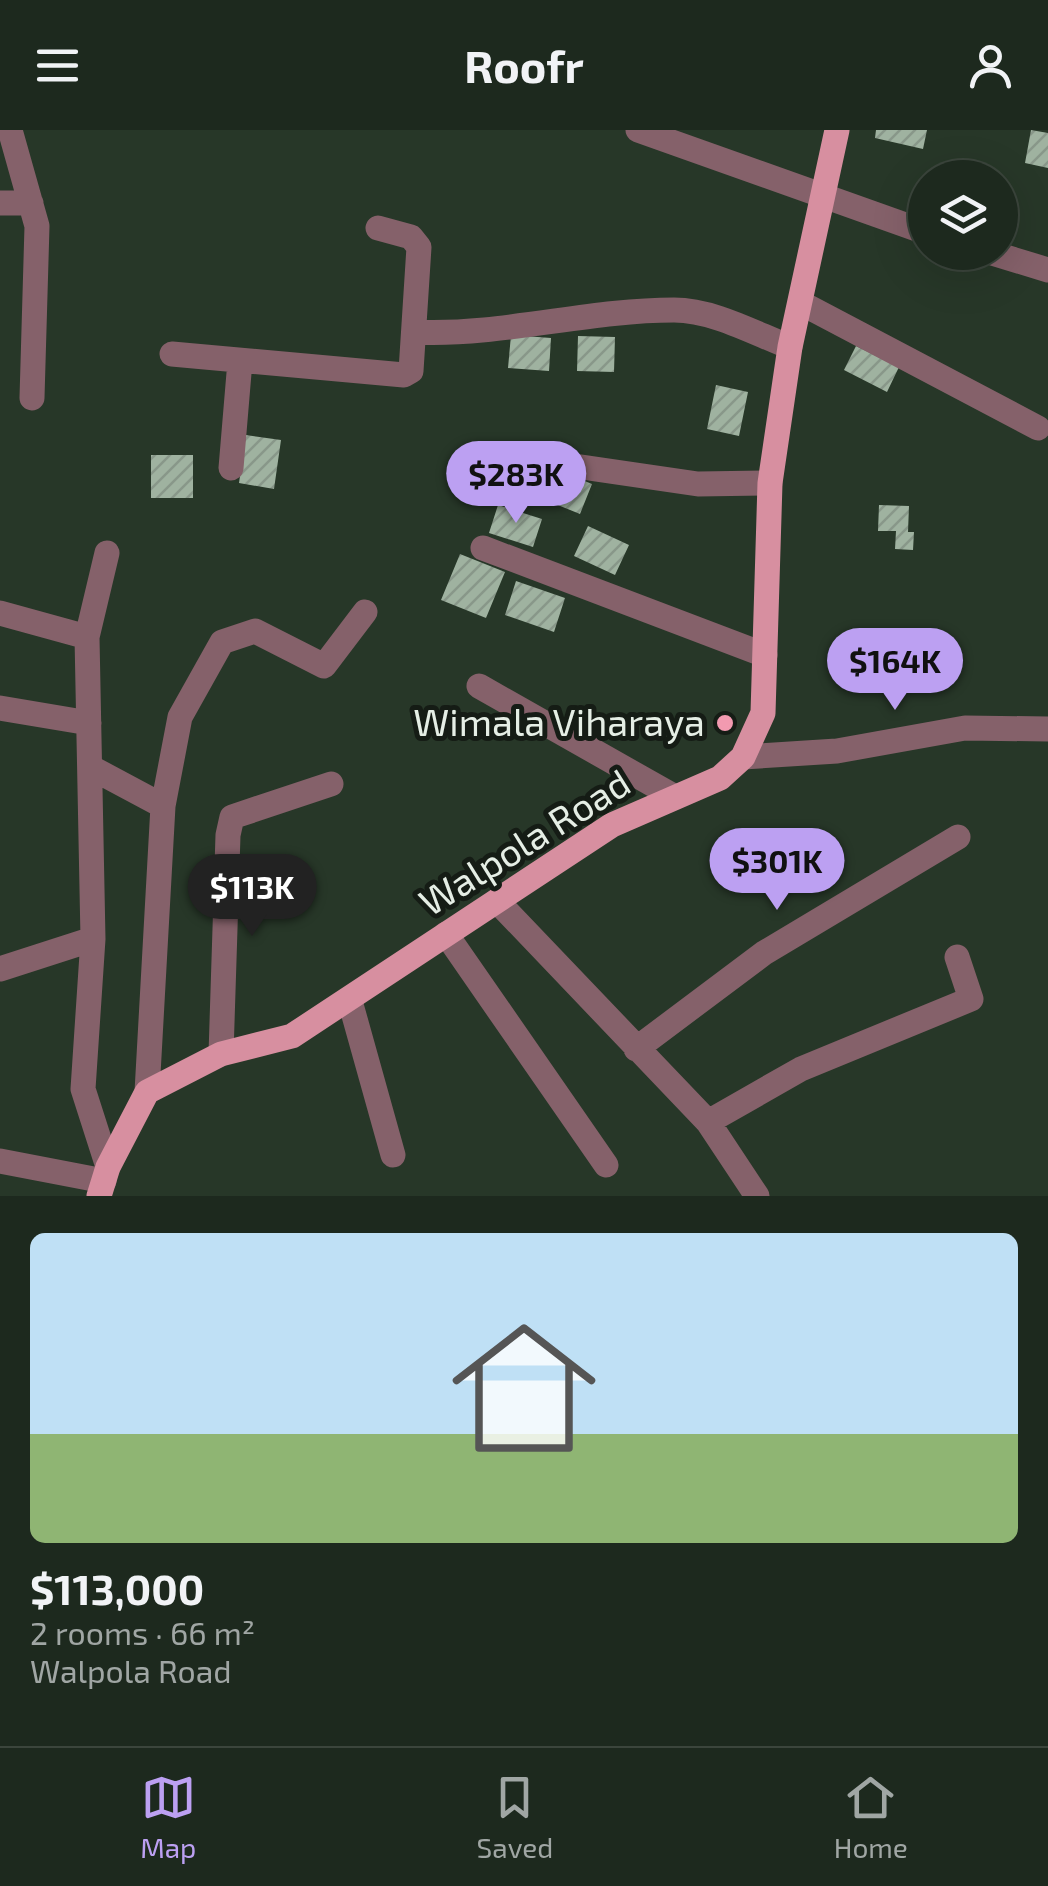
<!DOCTYPE html>
<html lang="en">
<head>
<meta charset="utf-8">
<style>
	:root { --surface:#1d291e; --page:#2a352b; --text:#f1f3f6; --muted:#a0a6a4; --line:#3b453c; --accent:#bca0f2 }
	body { margin:0; font-family:"Exo 2",sans-serif; background:var(--page); color:var(--text); height:100vh; display:flex; flex-direction:column; font-size:38px; white-space:nowrap }
	* { box-sizing:border-box; margin:0 }
	p { font-size:32px; color:var(--muted) }
	.icon { flex:none; width:55px; height:55px; fill:none; stroke:currentColor; stroke-width:2; stroke-linecap:round; stroke-linejoin:round }
	.map { position:relative; height:1066px; overflow:hidden }
	.details { display:flex; flex-direction:column; background:var(--surface); flex:1 }
	.details>* { flex:none }
	.controls { position:absolute; left:908px; top:30px; display:grid; gap:20px }
	.controls a { display:grid; place-items:center; width:110px; height:110px; border-radius:50%; background:var(--surface); box-shadow:0 10px 40px #0002,0 0 0 2px var(--line); font-size:50px }
	.price { position:absolute; translate:-50% -85px; padding:0 22px; border-radius:35px; background:var(--accent); color:#111; font-size:32px; line-height:65px; filter:drop-shadow(0 2px 5px #0008) }
	.price::after { content:''; position:absolute; left:50%; top:60px; width:30px; height:22px; margin-left:-15px; background:inherit; clip-path:polygon(0 0,100% 0,50% 100%) }
	.price.selected { background:#222; color:#fff }
	ul { padding:0; list-style:none }
	li { display:grid; align-content:center; gap:20px; height:530px; padding:0 30px }
	li+li { border-top:2px solid var(--line) }
	li span { display:grid; place-items:center; height:310px; border-radius:15px; color:#555 }
	li>.icon { margin-inline-start:auto }
	span .icon { width:180px; height:180px; fill:#fffc; stroke-width:1 }
	li b { font-size:42px }
	header { display:flex; justify-content:space-between; align-items:center; height:130px; padding:0 30px; background:var(--surface); font-size:45px; font-weight:700 }
	.tab-bar { display:flex; justify-content:space-around; align-items:center; height:140px; border-top:2px solid var(--line); background:var(--surface); font-size:28px; color:var(--muted) }
	.tab-bar a { display:grid; justify-items:center; gap:5px }
	.tab-bar .selected { color:var(--accent) }
	.map>svg:first-child { display:block }
	.building { fill:url(#building-hatch) }
	.lines { fill:none; stroke-linecap:round; stroke-linejoin:round }
	.minor { stroke:#85616a; stroke-width:25 }
	.major { stroke:#d78fa0; stroke-width:25 }
	.poi-dot { fill:#f29ab0; stroke:#151c15; stroke-width:4 }
	.labels { text-anchor:middle; stroke-width:10; stroke-linejoin:round; paint-order:stroke }
	.poi-label { font-size:38px; fill:#e5eee5; stroke:#151c15; text-anchor:end }
	.street-label { font-size:38px; fill:#e5eee5; stroke:#151c15 }
</style>
</head>
<body>
<header><svg class="icon" aria-label="menu" viewBox="0 0 24 24"><path d="M4 6h16M4 12h16M4 18h16"/></svg>Roofr<svg class="icon" aria-label="person" viewBox="0 0 24 24"><circle cx="12" cy="8" r="4"/><path d="M4 21q1-7 8-7t8 7"/></svg></header>
<div class="map">
<svg width="1048" height="1066" viewBox="0 0 1048 1066">
	<defs>
		<pattern id="building-hatch" width="6" height="6" patternUnits="userSpaceOnUse" patternTransform="scale(2.5)"><rect width="6" height="6" fill="#9fb2a0"/><path d="M-1 1l2-2M0 6l6-6M5 7l2-2" fill="none" stroke="#889789"/></pattern>
	</defs>
	<rect width="100%" height="100%" fill="#273728"/>
	<!-- building -->
	<path class="building" d="M 876,0 L 927,0 L 923,19 L 875,8 Z
		M 1031,0 L 1048,3 L 1048,38 L 1025,33 Z
		M 956,34 L 999,43 L 998,48 L 954,48 Z
		M 511,205 L 551,208 L 549,241 L 508,238 Z
		M 578,206 L 615,207 L 614,242 L 577,241 Z
		M 856,216 L 899,237 L 887,262 L 844,240 Z
		M 716,255 L 748,262 L 739,306 L 707,299 Z
		M 246,305 L 281,310 L 274,359 L 239,353 Z
		M 151,325 L 193,325 L 193,368 L 151,368 Z
		M 546,335 L 592,354 L 580,384 L 533,365 Z
		M 498,375 L 542,389 L 533,417 L 489,403 Z
		M 879,375 L 909,376 L 908,402 L 914,402 L 913,420 L 895,419 L 896,401 L 878,401 Z
		M 588,396 L 629,415 L 615,445 L 574,426 Z
		M 460,424 L 505,442 L 486,488 L 441,470 Z
		M 516,451 L 565,468 L 554,502 L 505,485 Z"/>
	<g class="lines">
		<!-- minor -->
		<path class="minor" d="M 10,0 L 37,96 L 32,268
			M 638,0 L 925,102
			M 0,73 L 31,73
			M 989,122 L 1048,140
			M 801,173 L 1038,298
			M 415,202 C 502,206 587,180 674,180 C 713,180 754,203 790,217
			M 172,224 L 404,245 L 411,241 L 419,117 L 411,107 L 378,98
			M 561,334 L 698,354 L 770,353
			M 231,338 L 240,231
			M 483,418 L 765,525
			M 107,423 L 87,507 L 93,809 L 83,959 L 108,1037
			M 0,483 L 87,507
			M 479,556 L 675,667
			M 0,578 L 89,593
			M 743,627 L 837,621 L 965,598 L 1048,599
			M 90,637 L 163,676
			M 497,771 L 708,992 L 757,1066
			M 446,804 L 606,1035
			M 0,839 L 93,809
			M 350,871 L 393,1025
			M 636,919 L 764,823 L 958,707
			M 221,924 L 228,705 L 232,687 L 331,654
			M 147,962 L 163,676 L 180,587 L 222,512 L 255,501 L 324,536 L 365,482
			M 708,992 L 801,939 L 971,869 L 957,827
			M 0,1031 L 104,1051"/>
		<!-- major -->
		<path class="major" d="M 99,1066 L 108,1037 L 147,962 L 221,924 L 292,906 L 612,695 L 720,648 L 743,627 L 763,583 L 770,353 L 790,217 L 837,0"/>
	</g>
	<!-- markers -->
	<circle class="poi-dot" cx="725" cy="593" r="10"/>
	<g class="labels">
		<!-- poi labels -->
		<g class="poi-label">
			<text x="705" y="606">Wimala Viharaya</text>
		</g>
		<!-- street labels -->
		<g class="street-label">
			<text transform="translate(525 713) rotate(-32)" y="13">Walpola Road</text>
		</g>
	</g>
</svg>
<div class="controls">
<a><svg class="icon" aria-label="layers" viewBox="0 0 24 24"><path d="M12 4l9 5-9 5-9-5zM3 14l9 5 9-5"/></svg></a>
</div>
<b class="price" style="left:516px;top:396px">$283K</b>
<b class="price" style="left:895px;top:583px">$164K</b>
<b class="price" style="left:777px;top:783px">$301K</b>
<b class="price selected" style="left:252px;top:809px">$113K</b>
</div>
<section class="details">
<ul>
<li><span style="background:linear-gradient(#bfe0f5 65%,#8fb573 0)"><svg class="icon" aria-label="home" viewBox="0 0 24 24"><path d="M3 11l9-7 9 7M6 9v11h12V9"/></svg></span><div><b>$113,000</b><p>2 rooms · 66 m²</p><p>Walpola Road</p></div></li>
</ul>
</section>
<nav class="tab-bar">
<a class="selected"><svg class="icon" aria-label="map" viewBox="0 0 24 24"><path d="M3 6l6-2 6 2 6-2v14l-6 2-6-2-6 2zM9 4v14M15 6v14"/></svg>Map</a>
<a><svg class="icon" aria-label="saved" viewBox="0 0 24 24"><path d="M7 4h10v16l-5-4-5 4z"/></svg>Saved</a>
<a><svg class="icon" aria-label="home" viewBox="0 0 24 24"><path d="M3 11l9-7 9 7M6 9v11h12V9"/></svg>Home</a>
</nav>
</body>
</html>
